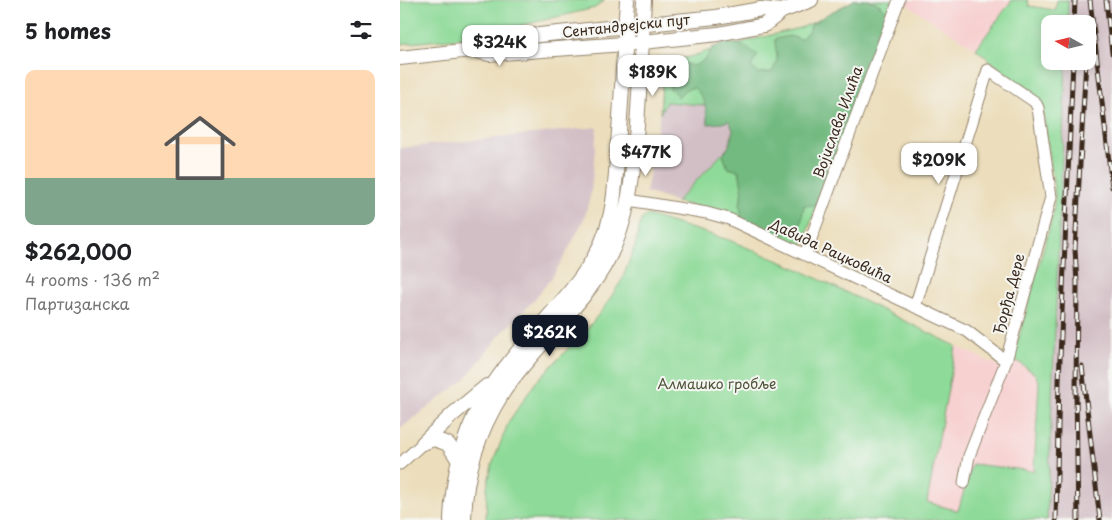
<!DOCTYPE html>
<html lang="en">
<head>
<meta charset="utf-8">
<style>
	:root { --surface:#fff; --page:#f2f2f2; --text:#202124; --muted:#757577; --accent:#111827 }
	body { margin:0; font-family:"Playpen Sans",sans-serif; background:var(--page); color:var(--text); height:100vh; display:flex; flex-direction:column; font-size:19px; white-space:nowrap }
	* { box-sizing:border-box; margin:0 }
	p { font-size:16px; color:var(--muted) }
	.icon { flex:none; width:28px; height:28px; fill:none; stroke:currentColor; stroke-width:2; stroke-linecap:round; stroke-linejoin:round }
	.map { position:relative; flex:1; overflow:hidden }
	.side { display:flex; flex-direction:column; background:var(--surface); width:400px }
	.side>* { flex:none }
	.needle { width:32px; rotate:278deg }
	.buttons { position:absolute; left:641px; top:15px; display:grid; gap:10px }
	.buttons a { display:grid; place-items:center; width:55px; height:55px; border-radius:10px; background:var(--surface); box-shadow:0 2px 12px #0003; font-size:25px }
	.price { position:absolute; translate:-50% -42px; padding:0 11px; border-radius:10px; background:#fff; color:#222; font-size:16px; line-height:32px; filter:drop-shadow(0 1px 2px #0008) }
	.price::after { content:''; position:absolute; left:50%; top:30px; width:15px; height:11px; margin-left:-8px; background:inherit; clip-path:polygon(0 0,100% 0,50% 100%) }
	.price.current { background:var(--accent); color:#fff }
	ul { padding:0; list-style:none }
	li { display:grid; align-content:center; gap:10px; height:265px; padding:0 25px }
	li span { display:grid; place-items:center; height:155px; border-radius:10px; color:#555 }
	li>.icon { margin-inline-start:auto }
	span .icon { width:90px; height:90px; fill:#fffc; stroke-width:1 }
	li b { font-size:21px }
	h2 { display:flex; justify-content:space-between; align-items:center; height:60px; padding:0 25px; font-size:21px }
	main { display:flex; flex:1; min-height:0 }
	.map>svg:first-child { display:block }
	.built { fill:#f7d0d0 }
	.industrial { fill:#d2bec5 }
	.green { fill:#8eda98; stroke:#64825b }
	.forest { fill:#72ba80; stroke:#56724f }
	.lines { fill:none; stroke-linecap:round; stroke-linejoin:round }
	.minor-casing { stroke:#94846d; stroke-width:13 }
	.major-casing { stroke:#94846d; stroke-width:16 }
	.minor { stroke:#fff; stroke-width:11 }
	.major { stroke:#fff; stroke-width:14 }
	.rail-casing { stroke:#3b2a1e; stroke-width:5 }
	.rail { stroke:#f6f6f2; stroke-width:3; stroke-dasharray:9; stroke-linecap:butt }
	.labels { text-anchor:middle; stroke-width:4; stroke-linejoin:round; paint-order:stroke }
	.street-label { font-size:14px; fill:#3b2a1e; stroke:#f6f6f2 }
	.park-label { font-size:14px; fill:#50563c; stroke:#f6f6f2 }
</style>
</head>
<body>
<main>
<section class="side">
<h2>5 homes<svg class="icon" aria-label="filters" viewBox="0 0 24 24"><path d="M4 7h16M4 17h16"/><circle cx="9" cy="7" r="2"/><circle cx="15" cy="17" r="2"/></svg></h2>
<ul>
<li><span style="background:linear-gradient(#ffd9b3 70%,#7fa58c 0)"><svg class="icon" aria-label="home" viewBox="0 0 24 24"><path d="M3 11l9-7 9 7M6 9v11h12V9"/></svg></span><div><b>$262,000</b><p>4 rooms · 136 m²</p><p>Партизанска</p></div></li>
</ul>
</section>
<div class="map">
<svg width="712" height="520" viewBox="0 0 712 520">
	<rect width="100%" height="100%" fill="#f6f6f2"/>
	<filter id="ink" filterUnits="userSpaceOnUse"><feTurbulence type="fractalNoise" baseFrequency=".02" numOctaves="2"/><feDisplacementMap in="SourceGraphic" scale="10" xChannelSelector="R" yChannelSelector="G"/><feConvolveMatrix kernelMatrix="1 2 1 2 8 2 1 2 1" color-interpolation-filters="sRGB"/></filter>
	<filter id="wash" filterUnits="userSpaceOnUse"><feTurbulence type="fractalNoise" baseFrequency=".0096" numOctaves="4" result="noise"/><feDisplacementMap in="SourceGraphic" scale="20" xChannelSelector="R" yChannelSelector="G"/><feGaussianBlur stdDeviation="1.12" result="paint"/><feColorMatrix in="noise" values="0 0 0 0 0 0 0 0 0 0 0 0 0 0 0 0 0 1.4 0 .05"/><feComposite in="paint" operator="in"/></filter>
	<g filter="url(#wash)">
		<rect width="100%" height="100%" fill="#ecdebc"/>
		<!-- built -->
		<path class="built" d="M 500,0 L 612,0 L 576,49 Z
			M 556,346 L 599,366 L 613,358 L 635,374 L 639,381 L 634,471 L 573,464 L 558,511 L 526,502 Z"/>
		<!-- industrial -->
		<path class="industrial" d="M 668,0 L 712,0 L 712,520 L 647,520 L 666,61 L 688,61 L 688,24 L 668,24 Z
			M 266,102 L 302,105 L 346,129 L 276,202 L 246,192 L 260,114 Z
			M 197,127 L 191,193 L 184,219 L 167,252 L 152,277 L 134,300 L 100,335 L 65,379 L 0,429 L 0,148 Z"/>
		<!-- green -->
		<path class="green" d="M 14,0 L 205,0 L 195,8 L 72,37 L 0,44 L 0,2 Z
			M 454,0 L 493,0 L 402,246 L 332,214 L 276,202 L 346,129 L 302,105 L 266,102 L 260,114 L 263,67 C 272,59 291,58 304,52 L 403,27 L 439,10 Z
			M 612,0 L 628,0 L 629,6 L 655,10 L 657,0 L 668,0 L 668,24 L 650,24 L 650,61 L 666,61 L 647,520 L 86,520 L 87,487 L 92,465 L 109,421 L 136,382 L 187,329 L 203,309 L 222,280 L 236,243 L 241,220 L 247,215 L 329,240 L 396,268 L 556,346 L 527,502 L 558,511 L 572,464 L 634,471 L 639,382 L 635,374 L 613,358 L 653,214 L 655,196 L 642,103 L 576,49 Z"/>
		<!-- forest -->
		<path class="forest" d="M 454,0 C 470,0 478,0 488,13 L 417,206 L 404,205 L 401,224 L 388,233 L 377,235 L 342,220 L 340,206 L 342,187 L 339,171 L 328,168 L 323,155 L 329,146 L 333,130 L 329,121 L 322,123 L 308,124 C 305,108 307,100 294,88 L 286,89 L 278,97 L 275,92 L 270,89 L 269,68 L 273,68 L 274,61 L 294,66 L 306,59 L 312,48 L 326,42 L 345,46 L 358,55 L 351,66 L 358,73 L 372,72 C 381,55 375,56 375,39 L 389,36 L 401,39 L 410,29 L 412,23 L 415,23 C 420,16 445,6 454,0 Z"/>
	</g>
	<g filter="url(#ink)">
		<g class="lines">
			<!-- minor casing -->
			<g class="minor-casing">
				<path id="minor" d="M 229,200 L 307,213 L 329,219 L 567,331 L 606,361
					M 405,255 L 499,0
					M 515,307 L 588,70 L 635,102 L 638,108 L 651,197 L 606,361 L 569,456 L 564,483
					M 0,464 L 23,443"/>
			</g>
			<!-- major casing -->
			<g class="major-casing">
				<path id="major" d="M 71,50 L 88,42 L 139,35 L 316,17 L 361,9 L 382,11
					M 0,58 L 71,50 L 89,54 L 224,44 L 318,34 L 364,25 L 382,11 L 411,0
					M 23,443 L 52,415 L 87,386
					M 23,443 L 34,439 L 48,444 L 58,459
					M 51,520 C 54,439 80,394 133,334 C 158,306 185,278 201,244 C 216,210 215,180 218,144 C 222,96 224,48 227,0
					M 64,520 C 65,476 78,432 102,394 C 115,373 133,354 149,336 C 170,312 192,289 207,261 C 230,219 233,172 237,125 C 240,83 242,42 244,0"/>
			</g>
			<!-- minor -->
			<use href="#minor" class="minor"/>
			<!-- major -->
			<use href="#major" class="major"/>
			<!-- rail casing -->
			<g class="rail-casing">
				<path id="rail" d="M 690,0 L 712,187
					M 706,0 L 712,53
					M 674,24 L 675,0
					M 682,366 L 700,520
					M 656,520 L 659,381 L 673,61
					M 678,520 L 676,393 L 677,283 L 675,249 L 686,61"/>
			</g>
			<!-- rail -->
			<use href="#rail" class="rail"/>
		</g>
	</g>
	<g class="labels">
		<!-- street labels -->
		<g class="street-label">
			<text transform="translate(226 26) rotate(-6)" y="5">Сентандрејски пут</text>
			<text transform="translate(438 122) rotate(-70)" y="5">Војислава Илића</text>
			<text transform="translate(431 251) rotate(25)" y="5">Давида Рацковића</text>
			<text transform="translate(609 294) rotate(-75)" y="5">Ђорђа Дере</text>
		</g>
		<!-- park labels -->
		<g class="park-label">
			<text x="317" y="389">Алмашко гробље</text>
		</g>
	</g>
</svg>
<div class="buttons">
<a><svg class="needle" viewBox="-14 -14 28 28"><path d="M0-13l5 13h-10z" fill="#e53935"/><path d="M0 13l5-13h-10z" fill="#757577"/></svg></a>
</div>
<b class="price" style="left:100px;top:67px">$324K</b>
<b class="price" style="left:253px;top:97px">$189K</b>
<b class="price" style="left:246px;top:177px">$477K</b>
<b class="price" style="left:539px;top:185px">$209K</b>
<b class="price current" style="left:150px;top:357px">$262K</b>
</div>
</main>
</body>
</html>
